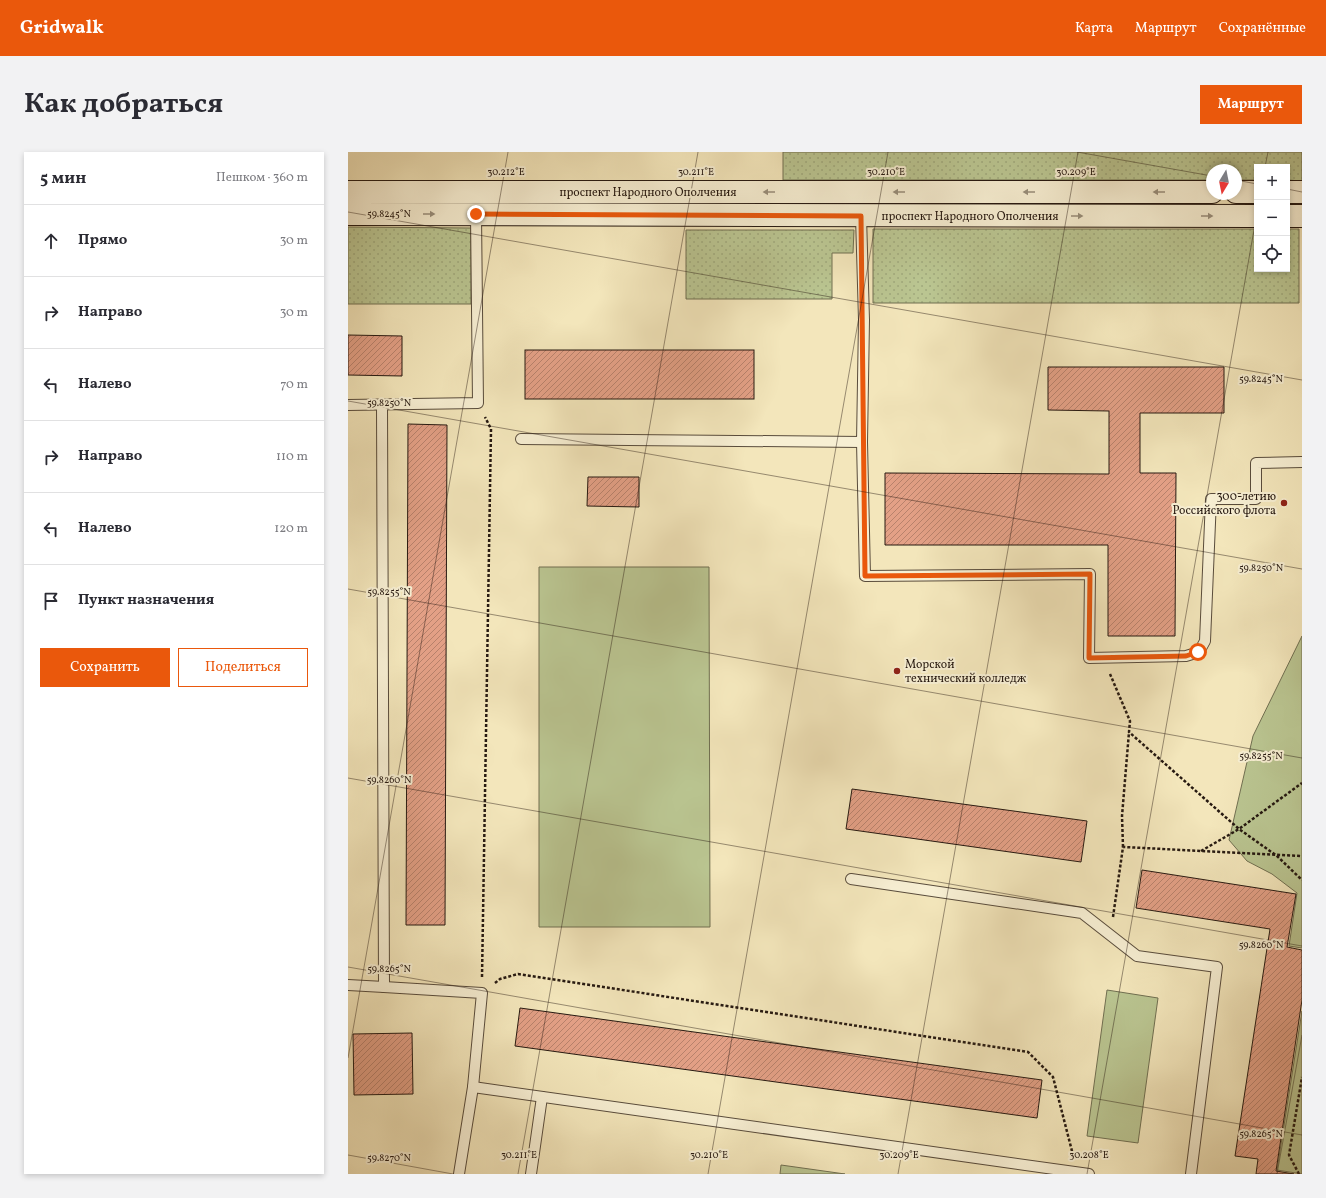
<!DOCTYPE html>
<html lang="ru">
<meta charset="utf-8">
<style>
:root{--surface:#fff;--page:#f2f2f3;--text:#2b2b33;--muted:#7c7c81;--line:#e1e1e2;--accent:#ea580c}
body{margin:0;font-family:Vollkorn,serif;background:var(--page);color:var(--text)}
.controls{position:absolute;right:12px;top:12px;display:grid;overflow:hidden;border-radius:0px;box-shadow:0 2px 6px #0003}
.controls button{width:36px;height:36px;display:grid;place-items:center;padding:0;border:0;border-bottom:1px solid var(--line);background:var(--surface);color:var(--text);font:20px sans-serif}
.compass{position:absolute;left:858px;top:12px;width:36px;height:36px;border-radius:50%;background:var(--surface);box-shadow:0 2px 6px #0003;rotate:190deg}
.stop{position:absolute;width:12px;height:12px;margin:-9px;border:3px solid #ea580c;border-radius:50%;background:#fff}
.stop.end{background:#ea580c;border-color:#fff;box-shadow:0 1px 4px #0008}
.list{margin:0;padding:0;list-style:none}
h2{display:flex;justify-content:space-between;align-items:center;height:52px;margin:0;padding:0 16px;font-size:17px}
h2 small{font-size:13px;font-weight:400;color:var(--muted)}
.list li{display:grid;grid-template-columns:26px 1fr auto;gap:12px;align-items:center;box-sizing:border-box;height:72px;padding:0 16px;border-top:1px solid var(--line)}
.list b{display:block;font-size:15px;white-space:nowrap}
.list em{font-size:13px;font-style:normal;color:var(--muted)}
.actions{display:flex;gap:8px;padding:12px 16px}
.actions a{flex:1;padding:9px 0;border:1px solid var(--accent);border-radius:0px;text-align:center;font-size:14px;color:var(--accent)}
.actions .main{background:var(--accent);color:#fff}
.icon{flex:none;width:22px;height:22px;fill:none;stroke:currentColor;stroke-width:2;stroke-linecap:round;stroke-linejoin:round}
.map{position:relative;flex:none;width:954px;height:1022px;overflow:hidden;border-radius:0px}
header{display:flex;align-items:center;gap:24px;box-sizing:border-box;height:56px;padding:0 20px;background:var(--accent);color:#fff}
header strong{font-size:19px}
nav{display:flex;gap:22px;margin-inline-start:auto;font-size:14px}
.intro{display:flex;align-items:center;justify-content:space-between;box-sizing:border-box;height:96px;padding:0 24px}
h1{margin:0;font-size:28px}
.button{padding:10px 18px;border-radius:0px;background:var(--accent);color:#fff;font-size:14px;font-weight:700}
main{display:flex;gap:24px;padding:0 24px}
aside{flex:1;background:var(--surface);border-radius:0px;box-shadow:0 2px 6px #0003}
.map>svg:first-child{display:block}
.grass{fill:url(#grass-dots);stroke:#706f51}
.green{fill:#bac591;stroke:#706f51}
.building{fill:url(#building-hatch);stroke:#261911}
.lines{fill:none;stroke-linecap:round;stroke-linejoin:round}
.lane-casing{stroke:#594c3c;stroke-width:12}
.secondary-casing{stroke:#261911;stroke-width:24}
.path{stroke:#261911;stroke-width:2.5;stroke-dasharray:3 2;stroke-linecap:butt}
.lane{stroke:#f7efd3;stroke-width:10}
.secondary{stroke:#f7efd3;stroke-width:22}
.oneway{fill:#998f7c}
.route{stroke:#ea580c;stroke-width:5}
.ticks{fill:none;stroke:#261911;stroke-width:1;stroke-opacity:0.45}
.poi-dot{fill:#8f2418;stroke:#f7efd3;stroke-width:1.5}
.labels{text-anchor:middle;stroke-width:4;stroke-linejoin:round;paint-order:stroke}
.street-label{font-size:12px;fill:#261911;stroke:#f7efd3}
.poi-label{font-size:12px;fill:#261911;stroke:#f7efd3;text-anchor:end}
.ticks-label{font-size:10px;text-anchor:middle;fill:#261911;stroke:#f7efd3;stroke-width:4;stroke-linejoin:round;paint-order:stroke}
</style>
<header>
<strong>Gridwalk</strong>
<nav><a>Карта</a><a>Маршрут</a><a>Сохранённые</a></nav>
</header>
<div class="intro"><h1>Как добраться</h1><a class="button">Маршрут</a></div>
<main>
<aside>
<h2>5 мин<small>Пешком · 360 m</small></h2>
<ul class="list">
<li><svg class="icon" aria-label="ahead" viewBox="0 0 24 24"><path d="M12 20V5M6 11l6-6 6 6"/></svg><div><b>Прямо</b></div><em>30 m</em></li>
<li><svg class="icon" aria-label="right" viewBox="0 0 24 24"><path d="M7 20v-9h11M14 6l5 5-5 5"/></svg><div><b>Направо</b></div><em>30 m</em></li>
<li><svg class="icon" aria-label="left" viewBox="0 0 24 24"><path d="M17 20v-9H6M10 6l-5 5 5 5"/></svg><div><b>Налево</b></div><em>70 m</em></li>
<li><svg class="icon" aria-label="right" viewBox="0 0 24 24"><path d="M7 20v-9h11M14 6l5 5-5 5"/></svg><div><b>Направо</b></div><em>110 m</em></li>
<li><svg class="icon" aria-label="left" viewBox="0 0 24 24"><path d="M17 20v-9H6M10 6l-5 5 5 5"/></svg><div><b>Налево</b></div><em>120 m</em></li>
<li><svg class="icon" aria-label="arrive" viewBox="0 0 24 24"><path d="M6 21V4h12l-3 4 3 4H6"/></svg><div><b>Пункт назначения</b></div></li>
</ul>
<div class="actions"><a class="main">Сохранить</a><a>Поделиться</a></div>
</aside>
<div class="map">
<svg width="954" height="1022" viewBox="0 0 954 1022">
<defs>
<pattern id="grass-dots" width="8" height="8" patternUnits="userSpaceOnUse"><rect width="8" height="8" fill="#bac591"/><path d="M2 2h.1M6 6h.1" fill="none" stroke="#a0a97c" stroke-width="1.8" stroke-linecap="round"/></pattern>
<pattern id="building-hatch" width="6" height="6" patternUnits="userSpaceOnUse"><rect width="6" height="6" fill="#e3a086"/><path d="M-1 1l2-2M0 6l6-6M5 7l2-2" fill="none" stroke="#b8826c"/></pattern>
</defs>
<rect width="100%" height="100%" fill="#f3e6bb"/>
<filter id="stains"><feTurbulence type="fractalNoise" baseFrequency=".005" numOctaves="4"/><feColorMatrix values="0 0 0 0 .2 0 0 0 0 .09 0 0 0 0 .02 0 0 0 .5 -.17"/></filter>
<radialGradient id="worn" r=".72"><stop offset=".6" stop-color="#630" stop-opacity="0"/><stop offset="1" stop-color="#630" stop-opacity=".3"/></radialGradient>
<g class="grass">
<path d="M435,0H954V29L939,28V15H909V28H888V18H864V28H435Z"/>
<path d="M0,75L123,76V152H0Z"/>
<path d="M525,77H909V117H939V77H951V151H525Z"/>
<path d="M338,78H506L505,101H484V147H338Z"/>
</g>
<g class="green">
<path d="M191,415H361L362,775H191Z"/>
<path d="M954,484V796L941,794L949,741L924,722L899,709L881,688L905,584Z"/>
<path d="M759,838L810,846L790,991L739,984Z"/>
<path d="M954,859V1022L929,1018Z"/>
<path d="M433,1013L497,1022H432Z"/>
</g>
<g class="building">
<path d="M0,183L54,184V224L0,223Z"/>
<rect x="177" y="198" width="229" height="49"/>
<path d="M700,215H876V261H792V321H828L827,484H760V393H537V321L761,322V259L700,258Z"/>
<path d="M60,272L99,273L97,773H58Z"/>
<path d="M240,325H291V355L239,354Z"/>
<path d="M504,637L739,669L733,710L498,677Z"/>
<path d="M794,718L948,742L939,795L954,798V848L928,1019L946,1022H908L910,1007L887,1004L922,777L788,756Z"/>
<path d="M172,856L694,928L689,966L167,894Z"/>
<path d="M64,881L65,942L6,943L5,882Z"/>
</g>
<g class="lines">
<g class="lane-casing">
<g id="lane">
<path d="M0,253L130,251L128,62"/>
<path d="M173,287L514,290L516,168L513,64"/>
<path d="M514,290L517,424L742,422L741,506L838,504L851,500L857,489L863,347H908V311L954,310"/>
<path d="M503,727L734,761L789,804L869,815L843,1022"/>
<path d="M0,833L36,835L34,253"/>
<path d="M36,835L134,841L125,935L111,1022"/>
<path d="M125,935L741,1022"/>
<path d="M183,1022L194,945"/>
</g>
</g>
<g class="secondary-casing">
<g id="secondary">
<path d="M0,40H864"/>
<path d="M888,40H909"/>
<path d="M939,40H954"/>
<path d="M0,62L909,64"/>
<path d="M939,64H954"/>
</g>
</g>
<g class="path">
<path d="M762,522L782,569L781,580L891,677L929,704L954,728"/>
<path d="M775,695L774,664L781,580"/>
<path d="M853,699L891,677L954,631"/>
<path d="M765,765L775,695L954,704"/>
<path d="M134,825L143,277L137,265"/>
<path d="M147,831L152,827L170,822L680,900L705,925L725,1003"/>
<path d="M951,1022L941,1003L954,925"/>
</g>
<use href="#lane" class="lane"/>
<use href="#secondary" class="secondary"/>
</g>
<defs><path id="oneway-solid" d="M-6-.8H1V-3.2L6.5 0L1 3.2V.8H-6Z"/></defs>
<g class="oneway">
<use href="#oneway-solid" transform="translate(421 40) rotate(-180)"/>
<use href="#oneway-solid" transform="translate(551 40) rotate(180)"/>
<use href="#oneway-solid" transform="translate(681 40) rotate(180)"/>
<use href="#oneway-solid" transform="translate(811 40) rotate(180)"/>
<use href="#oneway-solid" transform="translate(81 62)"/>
<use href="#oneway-solid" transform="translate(729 64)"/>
<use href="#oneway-solid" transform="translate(859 64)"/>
</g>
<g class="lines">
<path class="route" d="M128,62L513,64L517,424L742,422L741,506L838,504L850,500"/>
</g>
<path class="ticks" d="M729,0L864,24M917,15L920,0M888,28L909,32M939,37L954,40M0,60L954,228M0,249L954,417M0,437L954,606M0,626L954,794M0,815L954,983M0,906L160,0M0,1003L105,1022M170,1022L350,0M360,1022L540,0M550,1022L730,0M739,1022L909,61M929,1022L954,883"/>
<g class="poi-dot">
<circle cx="936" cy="351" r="4"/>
<circle cx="549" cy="519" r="4"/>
</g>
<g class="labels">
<g class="street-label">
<text x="300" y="44">проспект Народного Ополчения</text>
<text x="622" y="68">проспект Народного Ополчения</text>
</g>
<g class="poi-label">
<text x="928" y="348">300-летию<tspan x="928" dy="14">Российского флота</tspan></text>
<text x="557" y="516" text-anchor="start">Морской<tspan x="557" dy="14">технический колледж</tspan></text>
</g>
</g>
<g class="ticks-label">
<text x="158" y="23">30.212°E</text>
<text x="348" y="23">30.211°E</text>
<text x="538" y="23">30.210°E</text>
<text x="728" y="23">30.209°E</text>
<text x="41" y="65">59.8245°N</text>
<text x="913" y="230">59.8245°N</text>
<text x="41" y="254">59.8250°N</text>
<text x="913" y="419">59.8250°N</text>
<text x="41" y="443">59.8255°N</text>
<text x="913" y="607">59.8255°N</text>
<text x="41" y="631">59.8260°N</text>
<text x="913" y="796">59.8260°N</text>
<text x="41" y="820">59.8265°N</text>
<text x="913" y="985">59.8265°N</text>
<text x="171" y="1006">30.211°E</text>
<text x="361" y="1006">30.210°E</text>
<text x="551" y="1006">30.209°E</text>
<text x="741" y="1006">30.208°E</text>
<text x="41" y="1009">59.8270°N</text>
</g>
<rect width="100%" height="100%" filter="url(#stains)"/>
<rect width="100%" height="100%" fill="url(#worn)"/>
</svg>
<div class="controls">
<button>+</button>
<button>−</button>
<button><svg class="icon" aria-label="locate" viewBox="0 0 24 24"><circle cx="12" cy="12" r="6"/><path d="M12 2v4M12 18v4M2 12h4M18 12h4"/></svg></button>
</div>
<svg class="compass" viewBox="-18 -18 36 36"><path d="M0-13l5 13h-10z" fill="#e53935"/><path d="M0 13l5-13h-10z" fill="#7c7c81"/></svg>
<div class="stop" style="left:850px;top:500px"></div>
<div class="stop end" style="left:128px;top:62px"></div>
</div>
</main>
